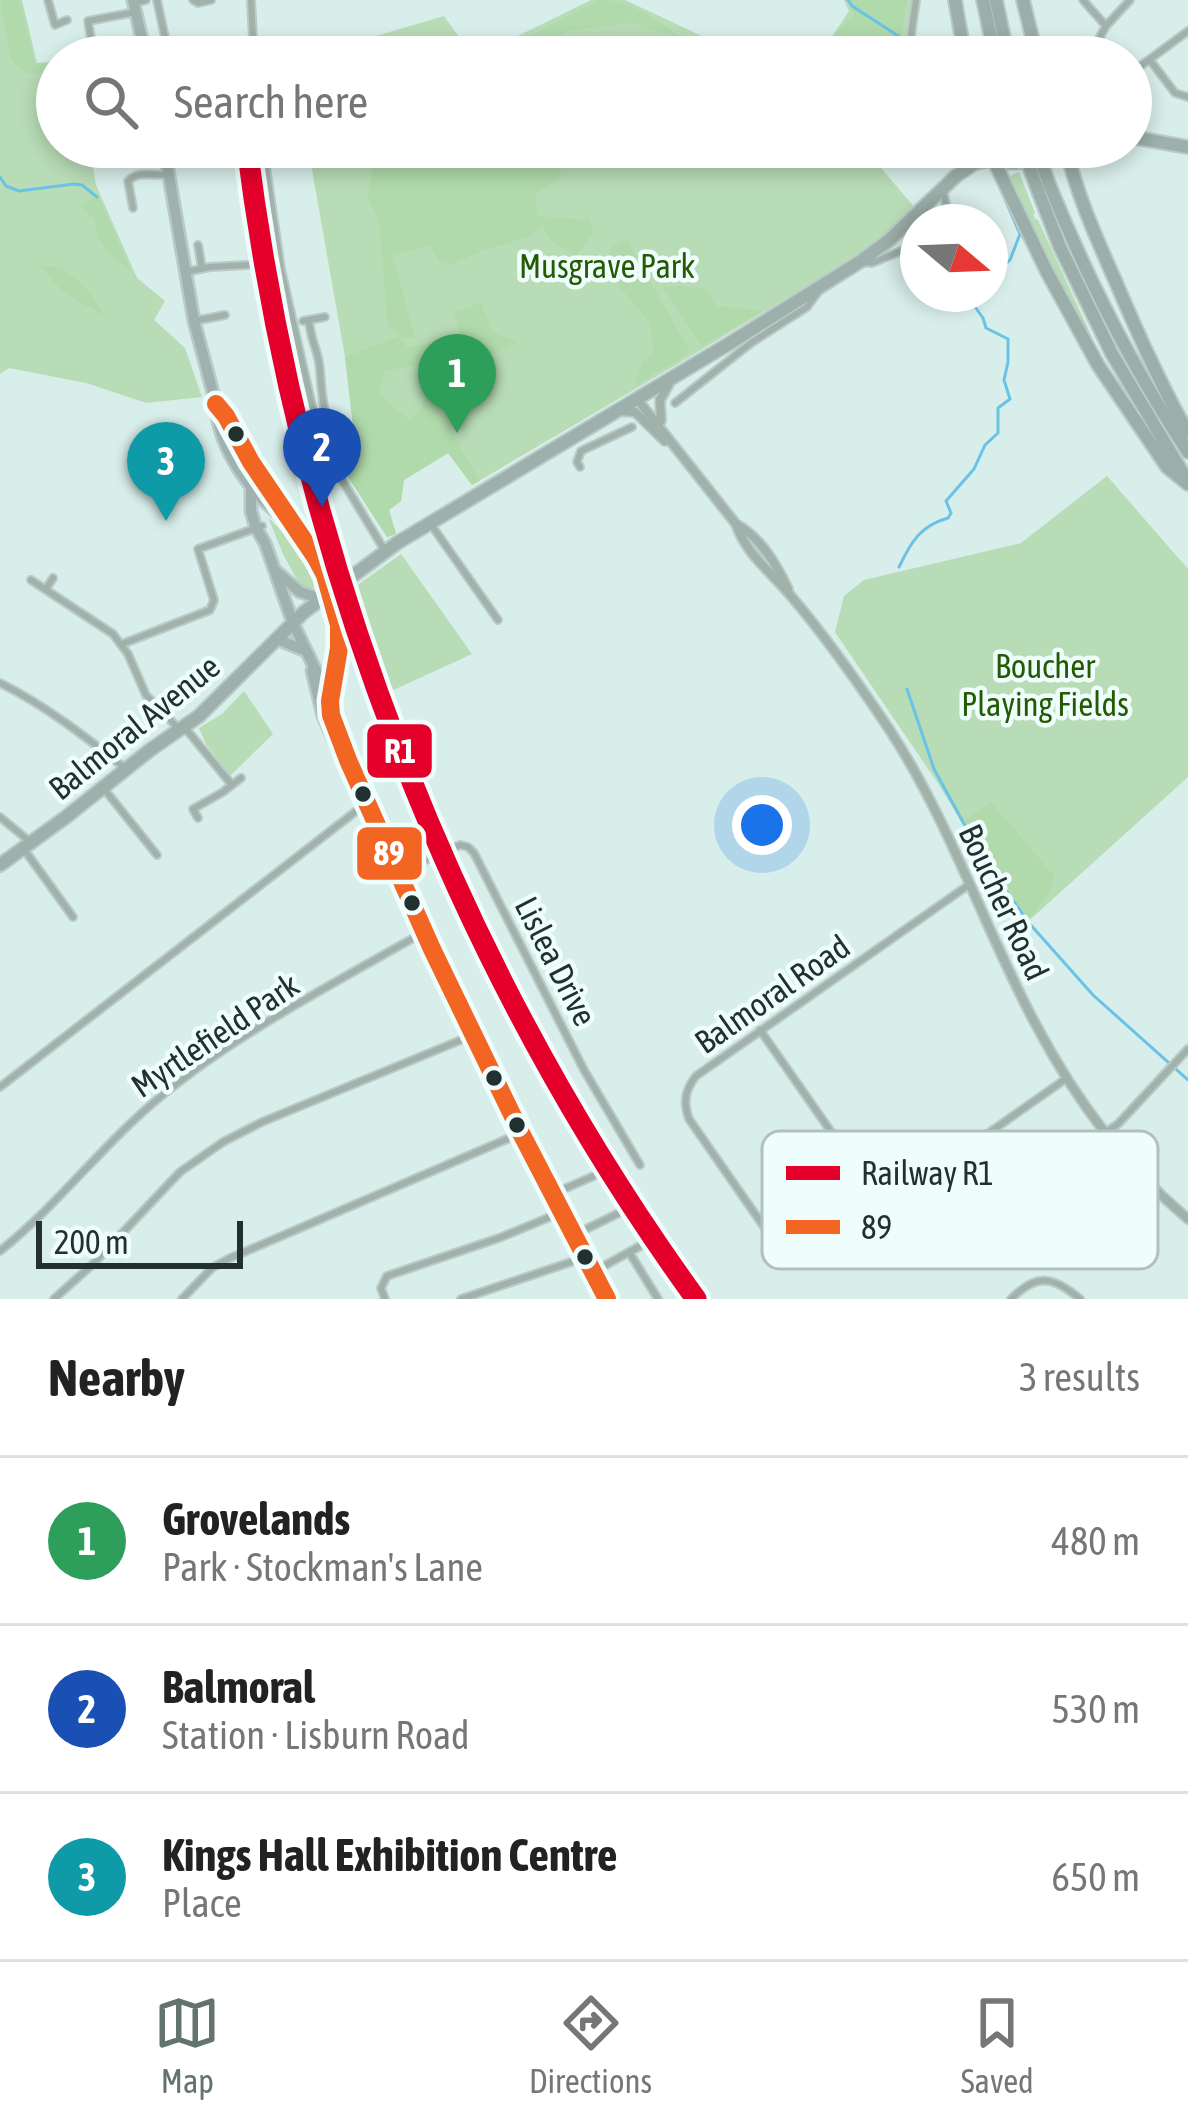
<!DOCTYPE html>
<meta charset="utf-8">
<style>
:root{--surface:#fff;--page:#f2f2f2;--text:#222;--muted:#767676;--line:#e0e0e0;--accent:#627370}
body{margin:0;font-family:"Asap Condensed",sans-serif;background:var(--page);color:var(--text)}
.compass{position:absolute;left:900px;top:204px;width:108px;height:108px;border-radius:50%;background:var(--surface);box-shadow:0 6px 18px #0003;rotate:109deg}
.scale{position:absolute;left:36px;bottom:30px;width:207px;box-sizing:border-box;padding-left:12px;border:6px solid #22312f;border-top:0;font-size:33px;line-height:42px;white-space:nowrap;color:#22312f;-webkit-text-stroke:9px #effefc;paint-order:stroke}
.you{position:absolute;left:762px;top:825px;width:42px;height:42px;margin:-30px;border:9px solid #fff;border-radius:50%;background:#1a73e8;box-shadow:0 0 0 18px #1a73e833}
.badge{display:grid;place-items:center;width:78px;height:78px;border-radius:50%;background:var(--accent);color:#fff;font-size:39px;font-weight:700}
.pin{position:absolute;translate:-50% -99px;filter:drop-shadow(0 3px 6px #0008)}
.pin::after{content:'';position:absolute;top:63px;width:42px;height:36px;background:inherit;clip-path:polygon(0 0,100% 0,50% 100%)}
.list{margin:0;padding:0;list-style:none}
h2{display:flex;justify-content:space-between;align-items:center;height:156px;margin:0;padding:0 48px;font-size:51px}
h2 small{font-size:39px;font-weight:400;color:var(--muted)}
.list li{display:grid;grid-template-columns:78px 1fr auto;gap:36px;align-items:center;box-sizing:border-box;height:168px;padding:0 48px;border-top:3px solid var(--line)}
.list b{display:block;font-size:45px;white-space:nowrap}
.list p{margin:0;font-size:39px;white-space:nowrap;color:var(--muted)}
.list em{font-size:39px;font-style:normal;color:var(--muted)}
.icon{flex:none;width:66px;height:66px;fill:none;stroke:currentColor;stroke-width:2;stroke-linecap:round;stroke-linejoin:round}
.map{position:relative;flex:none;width:1188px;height:1299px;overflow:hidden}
.search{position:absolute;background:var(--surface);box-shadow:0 6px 18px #0003;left:36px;right:36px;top:36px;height:132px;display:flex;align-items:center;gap:30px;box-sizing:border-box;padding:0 42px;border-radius:66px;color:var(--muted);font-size:45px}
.sheet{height:660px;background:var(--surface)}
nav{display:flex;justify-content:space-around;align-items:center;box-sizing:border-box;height:168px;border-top:3px solid var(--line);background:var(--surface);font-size:33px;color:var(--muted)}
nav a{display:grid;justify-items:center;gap:6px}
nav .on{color:var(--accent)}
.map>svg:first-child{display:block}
.green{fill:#b8dcb6}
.forest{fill:#b0daab}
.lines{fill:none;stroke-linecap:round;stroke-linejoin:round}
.stream{stroke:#69c3e6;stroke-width:3}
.minor-casing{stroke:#b9cac8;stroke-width:10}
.tertiary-casing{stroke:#b9cac8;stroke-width:12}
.primary-casing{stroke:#b9cac8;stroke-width:15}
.trunk-casing{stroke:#b9cac8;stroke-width:16}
.motorway-casing{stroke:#b9cac8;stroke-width:16}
.minor{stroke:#a1b2aa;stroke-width:6}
.tertiary{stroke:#a1b2aa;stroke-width:8}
.primary{stroke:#9fb2ad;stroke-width:10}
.trunk{stroke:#9eb0ab;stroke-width:12}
.motorway{stroke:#9caea9;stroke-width:12}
.primary-bridge-casing{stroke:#b9cac8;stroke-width:15;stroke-linecap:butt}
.motorway-bridge-casing{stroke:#b9cac8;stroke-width:16;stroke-linecap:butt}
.primary-bridge{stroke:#9fb2ad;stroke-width:10}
.motorway-bridge{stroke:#9caea9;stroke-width:12}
.bus-1-casing{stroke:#effefc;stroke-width:27}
.bus-1{stroke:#f26522;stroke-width:18}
.rail-1-casing{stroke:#effefc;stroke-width:30}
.rail-1{stroke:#e4002b;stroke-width:21}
.bus-dot{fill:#22312f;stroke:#effefc;stroke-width:4.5}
.labels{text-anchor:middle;stroke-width:9;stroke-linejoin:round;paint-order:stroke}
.park-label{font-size:33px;fill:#245a02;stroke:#effefc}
.street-label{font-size:33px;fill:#22312f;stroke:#effefc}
.key{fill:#effefc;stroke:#b2c0be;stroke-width:3}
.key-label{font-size:33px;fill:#22312f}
.line-badge{stroke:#effefc;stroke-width:4.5}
.badge-label{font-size:33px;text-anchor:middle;font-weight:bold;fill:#fff}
</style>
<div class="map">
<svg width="1188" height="1299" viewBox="0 0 1188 1299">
<rect width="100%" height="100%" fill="#d8eeea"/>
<g class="green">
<path d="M0,0H22L37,63L57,61V147H90L96,185L137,278L165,301L154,320L185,348L202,397L146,403L86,383L9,368L0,374Z"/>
<path d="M591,0H625L738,53L818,37L831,38L849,11L844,0H912V8L904,57H304L444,16L467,48L478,44L485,52Z"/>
<path d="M308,147H889L875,161L916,209C876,246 826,273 780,302C678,365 574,425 472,485L448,453L404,480L401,501L389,510L396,534L387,537L343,469L357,459L345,357Z"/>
<path d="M1019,172L1035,213L1033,214L1035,219L1038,220L1092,337L1079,319L1011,182L1010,176Z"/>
<path d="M1107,476L1188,569V777L1024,925L939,785L835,632L844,596L864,580L1021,543Z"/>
<path d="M268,517L295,545L318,588H305L296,578L283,554Z"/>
<path d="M401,554L472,654L389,692L352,589Z"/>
<path d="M244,691L273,734L230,776L206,744L199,728L222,714Z"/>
</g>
<g class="forest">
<path d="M0,0H20L35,65L57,63V72L28,74L11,60Z"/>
<path d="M600,0C627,0 659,19 679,37L629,23L568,31L539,46L537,57H487Z"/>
<path d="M849,0H907L899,57H889L887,51L867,55L831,38L854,14Z"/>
<path d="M370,147H451L466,168L488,152L521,160L549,147H557L564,162L558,179L535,194L538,216L590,220L593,232L576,256L551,240L542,225L531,236L484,250L450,265L439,261L430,245L393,256L415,339L402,337L407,348L460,335L454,312L481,303L493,332L517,342L476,362L439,351L422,364L385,371L379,394L408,419L420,412L426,396L445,421L480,481L472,485L448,453L404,480L401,501L389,510L396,534L387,537L343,469L357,460L345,357L400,336L388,326L379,222L368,197L372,176Z"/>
<path d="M98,195L131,272C113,256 95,245 95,220L80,206Z"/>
<path d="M627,240L690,352L635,386L642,363L654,353L650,323L609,274L610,247Z"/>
<path d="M43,266C72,266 90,292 105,315C84,305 51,288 43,266Z"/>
<path d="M683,286L705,289L716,306L762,311L702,346L663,287Z"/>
<path d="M991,802L1054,876C1053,889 1040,907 1030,917H1027L965,821Z"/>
</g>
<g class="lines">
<g class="stream">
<path d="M848,0L852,6L900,37"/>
<path d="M0,177L6,186L19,191L74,184L82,185L97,197"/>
<path d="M990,278L1010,260L1020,234L998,183"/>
<path d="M899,567C911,542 920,526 948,518L951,513L946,501L974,469L985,445L998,433V408L1010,399L1004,380L1008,362V339L986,328L983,318L968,297L972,294"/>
<path d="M907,689L934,769L980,853L1029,923L1093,995L1188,1080"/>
</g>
<g class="minor-casing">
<g id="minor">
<path d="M48,0L55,25L67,20"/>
<path d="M193,0L198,3L211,0"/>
<path d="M251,0L254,57"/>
<path d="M1083,0L1106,26"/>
<path d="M134,3L146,0"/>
<path d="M91,38L88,21L136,12"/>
<path d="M196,42L200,57"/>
<path d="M144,48L166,42L157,0"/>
<path d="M908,57L916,0"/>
<path d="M1089,57L1106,26L1130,0"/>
<path d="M1150,60L1175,93L1188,97"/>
<path d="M1131,73L1188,31"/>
<path d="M263,147L281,269L318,432L336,470L385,551"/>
<path d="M133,208L128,181C140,169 153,177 169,174"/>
<path d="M940,222L946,205L943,190"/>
<path d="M198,245L202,268"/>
<path d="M865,262L872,263L918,244"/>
<path d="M185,272L210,267L248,265"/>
<path d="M309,320C310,340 319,352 320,370C322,396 323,417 336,441L345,437"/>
<path d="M194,321L225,315"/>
<path d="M303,321L325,317"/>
<path d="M675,403L751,343L807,307L821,288"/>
<path d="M580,467L577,462L581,451L632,427"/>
<path d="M432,526L498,620"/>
<path d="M31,580L113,634L128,654L146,695L179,729"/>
<path d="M46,589L53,578"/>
<path d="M122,644L210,610L214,600L198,549L262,526"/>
<path d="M0,683C46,706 86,737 126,769"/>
<path d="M186,729L232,785"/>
<path d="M105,790L157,855"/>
<path d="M0,817L28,840"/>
<path d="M198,818L193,809L223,792L241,778"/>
<path d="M23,848L73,917"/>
<path d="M396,873L460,845L468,847L474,853L584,1070L640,1165"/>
<path d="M970,884L696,1076C685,1090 683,1102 689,1119L778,1247C793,1256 807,1258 823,1249L1067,1078"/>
<path d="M760,1030L883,1206"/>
<path d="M0,1087L355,812"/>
<path d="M1106,1132L1118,1124L1188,1049"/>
<path d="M555,1193L596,1175"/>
<path d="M574,1235L619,1213"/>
<path d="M0,1251C58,1205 102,1145 159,1098C236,1034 336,982 424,932"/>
<path d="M629,1252L658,1299"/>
<path d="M593,1272L642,1245"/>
<path d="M54,1299L93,1264L180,1172L223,1142L262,1122L473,1035"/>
<path d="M182,1299L212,1268L228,1259L521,1133"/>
<path d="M385,1299L381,1288L387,1276L499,1238L562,1212"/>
<path d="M461,1299L583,1258"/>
<path d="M1011,1299C1037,1273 1053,1276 1080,1299"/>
</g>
</g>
<g class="tertiary-casing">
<g id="tertiary">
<path d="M637,399L736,524C761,538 776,564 788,589"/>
<path d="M620,411L635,412L665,441"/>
<path d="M661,421L660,400L669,384"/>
<path d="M736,524C746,554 771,572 791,596C826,637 859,684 889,729C950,822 984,928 1036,1025C1074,1097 1125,1166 1188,1219"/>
</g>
</g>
<g class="primary-casing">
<g id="primary">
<path d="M133,0L146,57"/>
<path d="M164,147L194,321L216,404C218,449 252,497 289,521"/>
<path d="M219,407L251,462L316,558L328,582"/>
<path d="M251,487V511L256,528L265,543L293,623L329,698"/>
<path d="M277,572L300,592L321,599"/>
<path d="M335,604L339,648L331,708L348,760L432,949L521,1133L607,1299"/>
<path d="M277,639L306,651"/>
<path d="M312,671L323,716L340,754"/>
</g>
</g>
<g class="trunk-casing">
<g id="trunk">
<path d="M1131,137L1188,147"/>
<path d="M978,147C1001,172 1031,163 1058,147"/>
<path d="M0,865L66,817L150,750L199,716L304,612L397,543L730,343L861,261L889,240L956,176L975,163L991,160"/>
</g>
</g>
<g class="motorway-casing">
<g id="motorway">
<path d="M955,0L965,57"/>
<path d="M983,0L995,57"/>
<path d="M996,0L1008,57"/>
<path d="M1023,0L1037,57"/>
<path d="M1066,147C1076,193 1096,237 1115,280C1137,332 1160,384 1188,433"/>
<path d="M994,161L1047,272L1098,365L1167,467L1188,484"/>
<path d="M1049,184C1087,278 1132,367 1188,452"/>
<path d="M1037,188L1060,247L1112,354L1187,480"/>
</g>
</g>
<use href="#minor" class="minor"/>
<use href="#tertiary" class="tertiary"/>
<use href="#primary" class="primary"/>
<use href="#trunk" class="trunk"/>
<use href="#motorway" class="motorway"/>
<g class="primary-bridge-casing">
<path id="primary-bridge" d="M328,582L335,604"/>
</g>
<g class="motorway-bridge-casing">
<g id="motorway-bridge">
<path d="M1022,147L1037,188"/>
<path d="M1036,147L1049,184"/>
</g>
</g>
<use href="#primary-bridge" class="primary-bridge"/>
<use href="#motorway-bridge" class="motorway-bridge"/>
<g class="bus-1-casing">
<path id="bus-1" d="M216,404L226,416L251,462L316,558L325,575L339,625V648L330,701L331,715L348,760L432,949L521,1133L607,1299"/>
</g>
<use href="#bus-1" class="bus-1"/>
<g class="rail-1-casing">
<path id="rail-1" d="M247,147C299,558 453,963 696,1299"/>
</g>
<use href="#rail-1" class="rail-1"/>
</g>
<g class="bus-dot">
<circle cx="236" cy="434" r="10"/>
<circle cx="363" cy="794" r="10"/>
<circle cx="412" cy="903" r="10"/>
<circle cx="494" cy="1078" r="10"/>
<circle cx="517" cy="1125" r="10"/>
<circle cx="585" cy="1257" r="10"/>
</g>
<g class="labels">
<g class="park-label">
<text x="607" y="278">Musgrave Park</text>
<text x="1045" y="678">Boucher<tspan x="1045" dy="38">Playing Fields</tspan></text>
</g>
<g class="street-label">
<text transform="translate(134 727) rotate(-39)" y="12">Balmoral Avenue</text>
<text transform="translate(1004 902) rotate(65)" y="12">Boucher Road</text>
<text transform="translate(556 961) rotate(63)" y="12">Lislea Drive</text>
<text transform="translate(772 994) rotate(-35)" y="12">Balmoral Road</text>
<text transform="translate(215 1035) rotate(-34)" y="12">Myrtlefield Park</text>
</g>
</g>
<rect x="762" y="1131" width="396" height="138" rx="18" class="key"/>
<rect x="786" y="1166" width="54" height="14" fill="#e4002b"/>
<rect x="786" y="1220" width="54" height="14" fill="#f26522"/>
<g class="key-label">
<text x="861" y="1185">Railway R1</text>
<text x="861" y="1239">89</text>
</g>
<g class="line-badge">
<rect x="365" y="722" width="69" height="58" rx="12" fill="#e4002b"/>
<rect x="355" y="825" width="69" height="57" rx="12" fill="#f26522"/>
</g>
<g class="badge-label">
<text x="400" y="763">R1</text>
<text x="389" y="865">89</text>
</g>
</svg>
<svg class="compass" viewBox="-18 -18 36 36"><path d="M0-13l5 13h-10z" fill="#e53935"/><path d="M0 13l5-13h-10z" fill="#767676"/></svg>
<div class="scale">200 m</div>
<div class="you"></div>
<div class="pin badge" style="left:457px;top:433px;background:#2e9e5b">1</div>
<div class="pin badge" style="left:322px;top:507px;background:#1a4fb4">2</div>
<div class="pin badge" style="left:166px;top:521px;background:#0f9aa8">3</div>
<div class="search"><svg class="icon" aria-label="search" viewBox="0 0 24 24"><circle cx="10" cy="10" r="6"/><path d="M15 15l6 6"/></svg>Search here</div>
</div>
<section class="sheet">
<h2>Nearby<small>3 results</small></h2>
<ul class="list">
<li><span class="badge" style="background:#2e9e5b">1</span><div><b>Grovelands</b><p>Park · Stockman's Lane</p></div><em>480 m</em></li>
<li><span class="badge" style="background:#1a4fb4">2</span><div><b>Balmoral</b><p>Station · Lisburn Road</p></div><em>530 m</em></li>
<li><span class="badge" style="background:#0f9aa8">3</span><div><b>Kings Hall Exhibition Centre</b><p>Place</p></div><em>650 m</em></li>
</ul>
</section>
<nav>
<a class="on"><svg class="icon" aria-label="map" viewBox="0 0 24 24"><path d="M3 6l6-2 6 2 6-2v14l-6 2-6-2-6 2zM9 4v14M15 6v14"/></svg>Map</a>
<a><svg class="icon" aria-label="directions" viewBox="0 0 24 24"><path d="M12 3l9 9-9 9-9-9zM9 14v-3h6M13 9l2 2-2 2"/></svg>Directions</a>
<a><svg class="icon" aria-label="saved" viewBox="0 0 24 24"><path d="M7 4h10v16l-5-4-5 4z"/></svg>Saved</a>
</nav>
